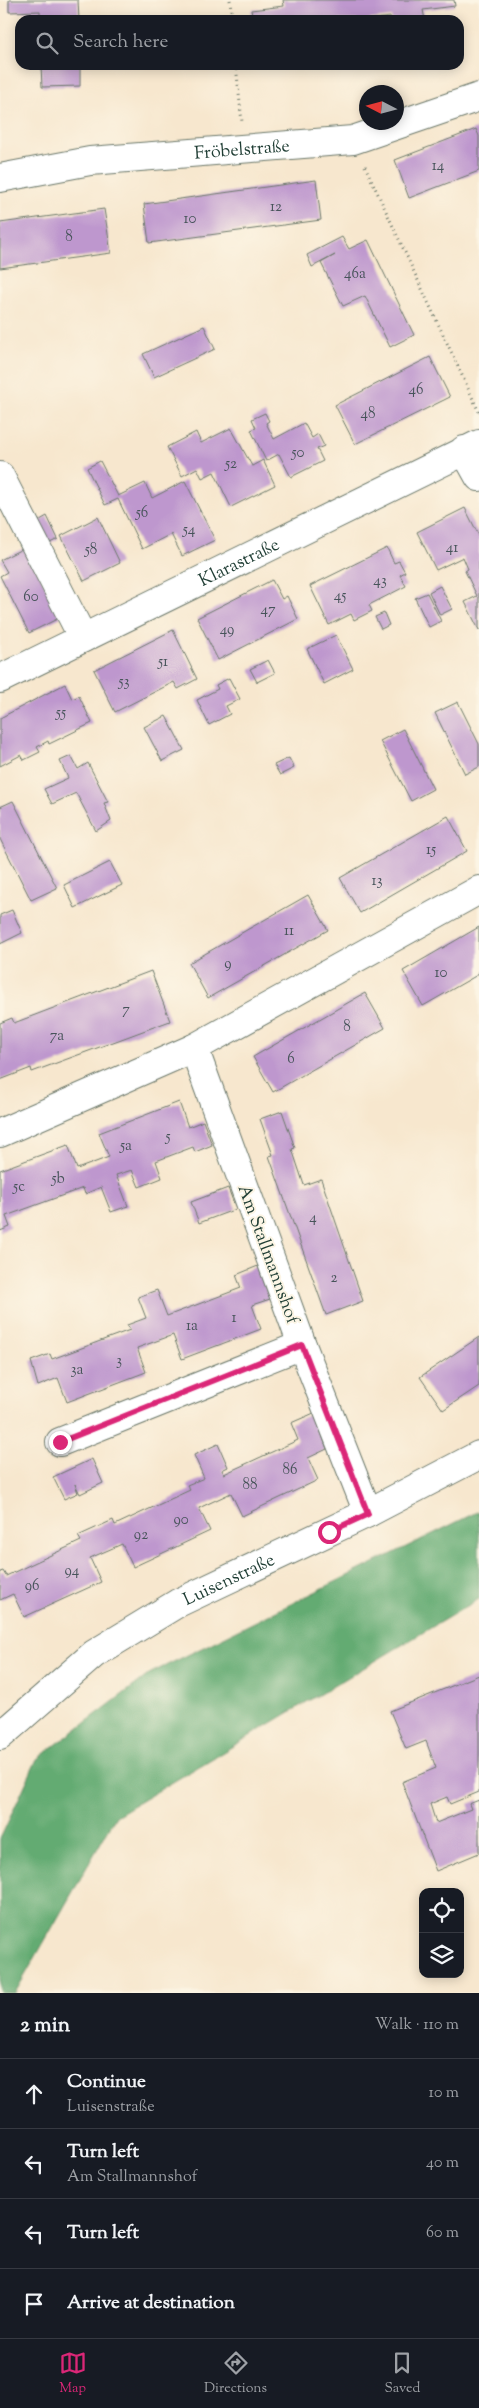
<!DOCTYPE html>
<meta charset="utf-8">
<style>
:root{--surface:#171b24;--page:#242831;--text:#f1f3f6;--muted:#9ea1a6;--line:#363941;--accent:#db2777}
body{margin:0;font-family:"Sorts Mill Goudy",serif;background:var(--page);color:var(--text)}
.controls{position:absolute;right:15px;bottom:15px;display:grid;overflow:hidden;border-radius:10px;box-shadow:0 2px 12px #0003}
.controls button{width:45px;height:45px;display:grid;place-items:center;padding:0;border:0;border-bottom:1px solid var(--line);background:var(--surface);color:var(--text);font:25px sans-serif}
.compass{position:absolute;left:359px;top:85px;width:45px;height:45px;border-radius:50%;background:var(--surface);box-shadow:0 2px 12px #0003;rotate:276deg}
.stop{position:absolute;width:15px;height:15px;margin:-11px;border:4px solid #db2777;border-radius:50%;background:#fff}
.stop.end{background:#db2777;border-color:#fff;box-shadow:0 1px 5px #0008}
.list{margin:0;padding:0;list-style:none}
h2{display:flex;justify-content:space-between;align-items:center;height:65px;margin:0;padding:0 20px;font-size:21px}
h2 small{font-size:16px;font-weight:400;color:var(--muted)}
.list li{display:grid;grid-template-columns:32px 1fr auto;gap:15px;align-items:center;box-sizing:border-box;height:70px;padding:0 20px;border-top:1px solid var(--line)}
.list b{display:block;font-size:19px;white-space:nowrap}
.list p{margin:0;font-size:16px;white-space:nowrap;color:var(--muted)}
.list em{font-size:16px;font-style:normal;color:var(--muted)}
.icon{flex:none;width:28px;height:28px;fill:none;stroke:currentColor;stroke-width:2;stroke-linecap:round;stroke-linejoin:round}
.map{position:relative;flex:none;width:479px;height:1993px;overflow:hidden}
.search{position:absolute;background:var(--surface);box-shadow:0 2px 12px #0003;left:15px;right:15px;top:15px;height:55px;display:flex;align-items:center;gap:12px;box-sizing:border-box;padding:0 18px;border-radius:15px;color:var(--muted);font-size:19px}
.sheet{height:345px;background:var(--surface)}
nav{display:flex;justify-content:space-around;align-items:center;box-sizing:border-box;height:70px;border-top:1px solid var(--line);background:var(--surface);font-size:14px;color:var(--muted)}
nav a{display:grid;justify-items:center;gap:2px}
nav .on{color:var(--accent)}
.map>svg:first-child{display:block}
.forest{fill:#63ab72;stroke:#417453}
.building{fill:#be97ce}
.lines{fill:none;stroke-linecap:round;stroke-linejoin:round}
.minor-casing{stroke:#6b786a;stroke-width:30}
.path{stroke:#6b786a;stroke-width:3;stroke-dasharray:1 4;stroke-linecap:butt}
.minor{stroke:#fff;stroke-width:28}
.route{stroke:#db2777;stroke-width:6}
.labels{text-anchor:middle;stroke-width:4;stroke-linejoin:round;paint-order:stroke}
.number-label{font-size:15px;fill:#47545a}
.street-label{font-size:18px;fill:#1f3d34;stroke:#fcf5e5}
</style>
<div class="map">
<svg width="479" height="1993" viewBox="0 0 479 1993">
<rect width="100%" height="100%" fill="#fcf5e5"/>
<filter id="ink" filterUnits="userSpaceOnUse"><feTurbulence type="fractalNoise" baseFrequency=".02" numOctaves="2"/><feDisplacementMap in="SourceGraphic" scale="10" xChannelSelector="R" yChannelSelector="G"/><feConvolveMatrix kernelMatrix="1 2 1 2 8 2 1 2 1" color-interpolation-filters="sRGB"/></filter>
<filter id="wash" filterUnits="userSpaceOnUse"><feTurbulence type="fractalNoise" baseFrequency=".0096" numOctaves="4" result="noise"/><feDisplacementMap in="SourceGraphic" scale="20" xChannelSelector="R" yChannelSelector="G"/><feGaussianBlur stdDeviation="1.12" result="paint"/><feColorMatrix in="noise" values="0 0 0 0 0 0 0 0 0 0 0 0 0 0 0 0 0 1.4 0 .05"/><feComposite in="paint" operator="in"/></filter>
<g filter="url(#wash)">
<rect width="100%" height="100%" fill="#f7e7ce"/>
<path class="forest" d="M479,1511V1599L116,1816L15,1993H0V1839L37,1759L151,1673Z"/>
<g id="blocks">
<g class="building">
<path d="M9,0H78L79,20H40V11L9,12Z"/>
<path d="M283,0H454L455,6L423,10L425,20H392L391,17L365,20H253L251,10L284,6Z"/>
<path d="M41,65H80V86L42,87Z"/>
<path d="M476,129L479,136V171L409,198L395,160Z"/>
<path d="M316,180L321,220L149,243L144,204Z"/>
<path d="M104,209L111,253L0,268V223Z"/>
<path d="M342,237L349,249L368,240L414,335L390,347L365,296L343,306L321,263L335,255L312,267L307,255Z"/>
<path d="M204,326L215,349L154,377L143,354Z"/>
<path d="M430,357L450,397L355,444L335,405Z"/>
<path d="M265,413L269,421L266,423L274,439L304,423L312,438L318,434L324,446L317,449L323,461L291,477L279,454L266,461L251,430L256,428L252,419Z"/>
<path d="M231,428L252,466L263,460L275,485L231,507L214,472L202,478L197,468L182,476L167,447L196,432L201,443Z"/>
<path d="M100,461L118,496L145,483L152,498L185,481L215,540L182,556L171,534L142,549L118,499L105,505L87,468Z"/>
<path d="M465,508L479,536V630L465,602L477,596L465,571L468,569L463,557L436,570L417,532Z"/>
<path d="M47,516L58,539L46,545L35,523Z"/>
<path d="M98,517L120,563L84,581L61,536Z"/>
<path d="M26,547L61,617L29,633L0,576L7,572L0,560Z"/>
<path d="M387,548L394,563L399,561L405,572L400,575L406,586L369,605L372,611L354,620L351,614L329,625L310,586Z"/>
<path d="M272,580L282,599L287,596L298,619L218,660L197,618Z"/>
<path d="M440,586L452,609L440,615L429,592Z"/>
<path d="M427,593L441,621L429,627L415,598Z"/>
<path d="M384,613L389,625L381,629L375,617Z"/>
<path d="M173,630L197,679L178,689L174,682L115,712L94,670Z"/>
<path d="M336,635L353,669L324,684L307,649Z"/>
<path d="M268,660L275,673L257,682L250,669Z"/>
<path d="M229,678L240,699L226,706L230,714L209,725L197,700L218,689L216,685Z"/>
<path d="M65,684L72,699L79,696L92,723L49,744L48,741L37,747L40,752L24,760L21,755L0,766V718Z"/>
<path d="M458,702L479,744V767L465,774L435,713Z"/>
<path d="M166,716L184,750L162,761L144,727Z"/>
<path d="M403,729L433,789L411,801L380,741Z"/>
<path d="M71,756L78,769L88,763L108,802L104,803L111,821L96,831L76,793L52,804L44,789L68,778L60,761Z"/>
<path d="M289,758L294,768L280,775L274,765Z"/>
<path d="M13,801L57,888L31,900L0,839V807Z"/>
<path d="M448,816L467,851L360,913L340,878Z"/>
<path d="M110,862L122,885L75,908L64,885Z"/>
<path d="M308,895L328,930L208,998L189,963Z"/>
<path d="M12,910L22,933L0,944V915Z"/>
<path d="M479,927V974L423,1006L403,971Z"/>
<path d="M151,971L170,1021L32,1072L31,1068L0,1080V1023L12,1018L14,1023Z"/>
<path d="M365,993L385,1028L273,1092L253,1057Z"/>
<path d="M179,1102L188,1127L203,1121L212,1145L195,1152L193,1147L156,1161L162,1178L139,1187L132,1170L116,1175L128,1206L111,1212L101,1187L85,1194L83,1188L6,1216L10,1227L0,1231V1170L68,1145L77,1169L109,1157L99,1133Z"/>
<path d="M282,1111L295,1148L292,1149L304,1185L321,1179L363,1301L326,1315L269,1156L273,1155L260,1119Z"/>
<path d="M228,1188L236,1209L199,1223L191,1202Z"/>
<path d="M258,1266L270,1299L252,1305L261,1329L182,1359L173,1335L137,1348L146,1372L67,1402L58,1378L38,1386L31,1361L50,1354L52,1359L130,1330L127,1325L146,1318L138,1297L157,1290L167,1316L241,1288L236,1275Z"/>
<path d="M479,1337V1386L443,1410L420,1377Z"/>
<path d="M314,1413L327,1449L308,1458L318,1480L242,1516L231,1493L199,1508L210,1531L133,1567L122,1544L90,1558L101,1582L24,1617L13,1594L0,1600V1572L3,1571L6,1576L81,1541L78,1536L113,1520L115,1525L190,1490L187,1485L204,1478L194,1455L218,1444L228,1467L222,1470L224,1474L298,1440L291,1423Z"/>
<path d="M92,1459L103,1483L80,1494L75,1484L78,1493L64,1499L53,1477Z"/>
<path d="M479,1675V1792L450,1804L447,1797L430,1804L436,1823L471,1809L469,1804L479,1800V1853L436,1871L402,1782L436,1768L426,1741L406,1749L390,1711Z"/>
</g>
</g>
</g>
<g filter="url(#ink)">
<use href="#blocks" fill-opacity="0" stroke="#6b786a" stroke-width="1"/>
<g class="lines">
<g class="minor-casing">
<g id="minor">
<path id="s1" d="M0,178L90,161L353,140L479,97"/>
<path d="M464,450L479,477"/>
<path d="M0,476L83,638"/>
<path id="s2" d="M0,679L479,444"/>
<path d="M0,1133L194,1048"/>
<path d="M60,1442L302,1345"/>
<path d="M368,1513L302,1345L194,1048L479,890"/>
<path id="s3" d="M0,1736L94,1654L178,1603L368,1513L479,1455"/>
</g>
</g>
<g class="path">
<path d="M230,0L232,20"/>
<path d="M236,65L242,122"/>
<path d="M365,166L479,412"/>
</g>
<use href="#minor" class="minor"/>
</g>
</g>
<g class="lines" filter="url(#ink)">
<path class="route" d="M60,1442L302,1345L368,1514L329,1532"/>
</g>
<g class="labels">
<g class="number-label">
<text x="438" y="170">14</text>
<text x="276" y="211">12</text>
<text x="190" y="223">10</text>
<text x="69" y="241">8</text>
<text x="355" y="278">46a</text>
<text x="416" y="394">46</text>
<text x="368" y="418">48</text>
<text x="298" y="457">50</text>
<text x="231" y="468">52</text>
<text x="142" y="517">56</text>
<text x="189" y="534">54</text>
<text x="452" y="552">41</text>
<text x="91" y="554">58</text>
<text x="380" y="585">43</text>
<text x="340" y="600">45</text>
<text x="31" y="601">60</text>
<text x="268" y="614">47</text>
<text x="227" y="634">49</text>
<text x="163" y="666">51</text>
<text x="124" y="686">53</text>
<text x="61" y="717">55</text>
<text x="431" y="854">15</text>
<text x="377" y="885">13</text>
<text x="289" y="935">11</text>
<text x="228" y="968">9</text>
<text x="441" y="977">10</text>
<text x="126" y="1014">7</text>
<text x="347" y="1031">8</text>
<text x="57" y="1040">7a</text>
<text x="291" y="1063">6</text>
<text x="168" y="1141">5</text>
<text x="126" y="1150">5a</text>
<text x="58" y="1183">5b</text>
<text x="19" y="1191">5c</text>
<text x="313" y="1222">4</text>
<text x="334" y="1282">2</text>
<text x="234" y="1322">1</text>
<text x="192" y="1330">1a</text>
<text x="119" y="1365">3</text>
<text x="77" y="1374">3a</text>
<text x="290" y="1474">86</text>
<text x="250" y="1489">88</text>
<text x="181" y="1524">90</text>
<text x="141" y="1539">92</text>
<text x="72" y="1575">94</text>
<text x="32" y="1590">96</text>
</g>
<g class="street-label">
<text dy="6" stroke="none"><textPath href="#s1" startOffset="244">Fröbelstraße</textPath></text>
<text dy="6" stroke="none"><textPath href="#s2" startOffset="266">Klarastraße</textPath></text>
<text transform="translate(269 1254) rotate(70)" y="6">Am Stallmannshof</text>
<text dy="6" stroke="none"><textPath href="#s3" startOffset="279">Luisenstraße</textPath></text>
</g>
</g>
</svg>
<div class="controls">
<button><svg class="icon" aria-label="locate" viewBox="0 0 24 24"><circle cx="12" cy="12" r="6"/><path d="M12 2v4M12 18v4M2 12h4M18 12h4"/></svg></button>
<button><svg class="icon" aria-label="layers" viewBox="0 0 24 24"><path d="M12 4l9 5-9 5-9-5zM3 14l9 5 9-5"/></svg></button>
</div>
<svg class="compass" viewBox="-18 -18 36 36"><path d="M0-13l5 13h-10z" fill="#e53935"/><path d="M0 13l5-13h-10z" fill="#9ea1a6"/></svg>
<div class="stop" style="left:329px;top:1532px"></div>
<div class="stop end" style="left:60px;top:1442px"></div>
<div class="search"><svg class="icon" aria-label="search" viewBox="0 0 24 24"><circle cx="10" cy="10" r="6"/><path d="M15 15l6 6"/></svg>Search here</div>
</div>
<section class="sheet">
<h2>2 min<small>Walk · 110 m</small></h2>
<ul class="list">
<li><svg class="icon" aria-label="ahead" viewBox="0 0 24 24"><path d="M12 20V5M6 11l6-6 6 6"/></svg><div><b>Continue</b><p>Luisenstraße</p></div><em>10 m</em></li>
<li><svg class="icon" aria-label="left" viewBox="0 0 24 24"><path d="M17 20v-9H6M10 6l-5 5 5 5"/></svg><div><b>Turn left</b><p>Am Stallmannshof</p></div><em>40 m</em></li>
<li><svg class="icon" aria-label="left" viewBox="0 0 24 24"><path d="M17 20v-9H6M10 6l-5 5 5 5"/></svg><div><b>Turn left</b></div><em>60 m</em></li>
<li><svg class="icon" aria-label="arrive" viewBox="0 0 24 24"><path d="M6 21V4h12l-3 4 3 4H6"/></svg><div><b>Arrive at destination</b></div></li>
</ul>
</section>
<nav>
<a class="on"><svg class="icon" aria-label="map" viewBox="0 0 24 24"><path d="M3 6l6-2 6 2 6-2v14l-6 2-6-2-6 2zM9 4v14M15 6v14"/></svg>Map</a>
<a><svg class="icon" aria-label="directions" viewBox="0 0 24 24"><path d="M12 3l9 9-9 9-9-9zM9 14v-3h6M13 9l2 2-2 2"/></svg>Directions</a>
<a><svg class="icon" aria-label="saved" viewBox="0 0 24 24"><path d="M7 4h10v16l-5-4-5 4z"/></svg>Saved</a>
</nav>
